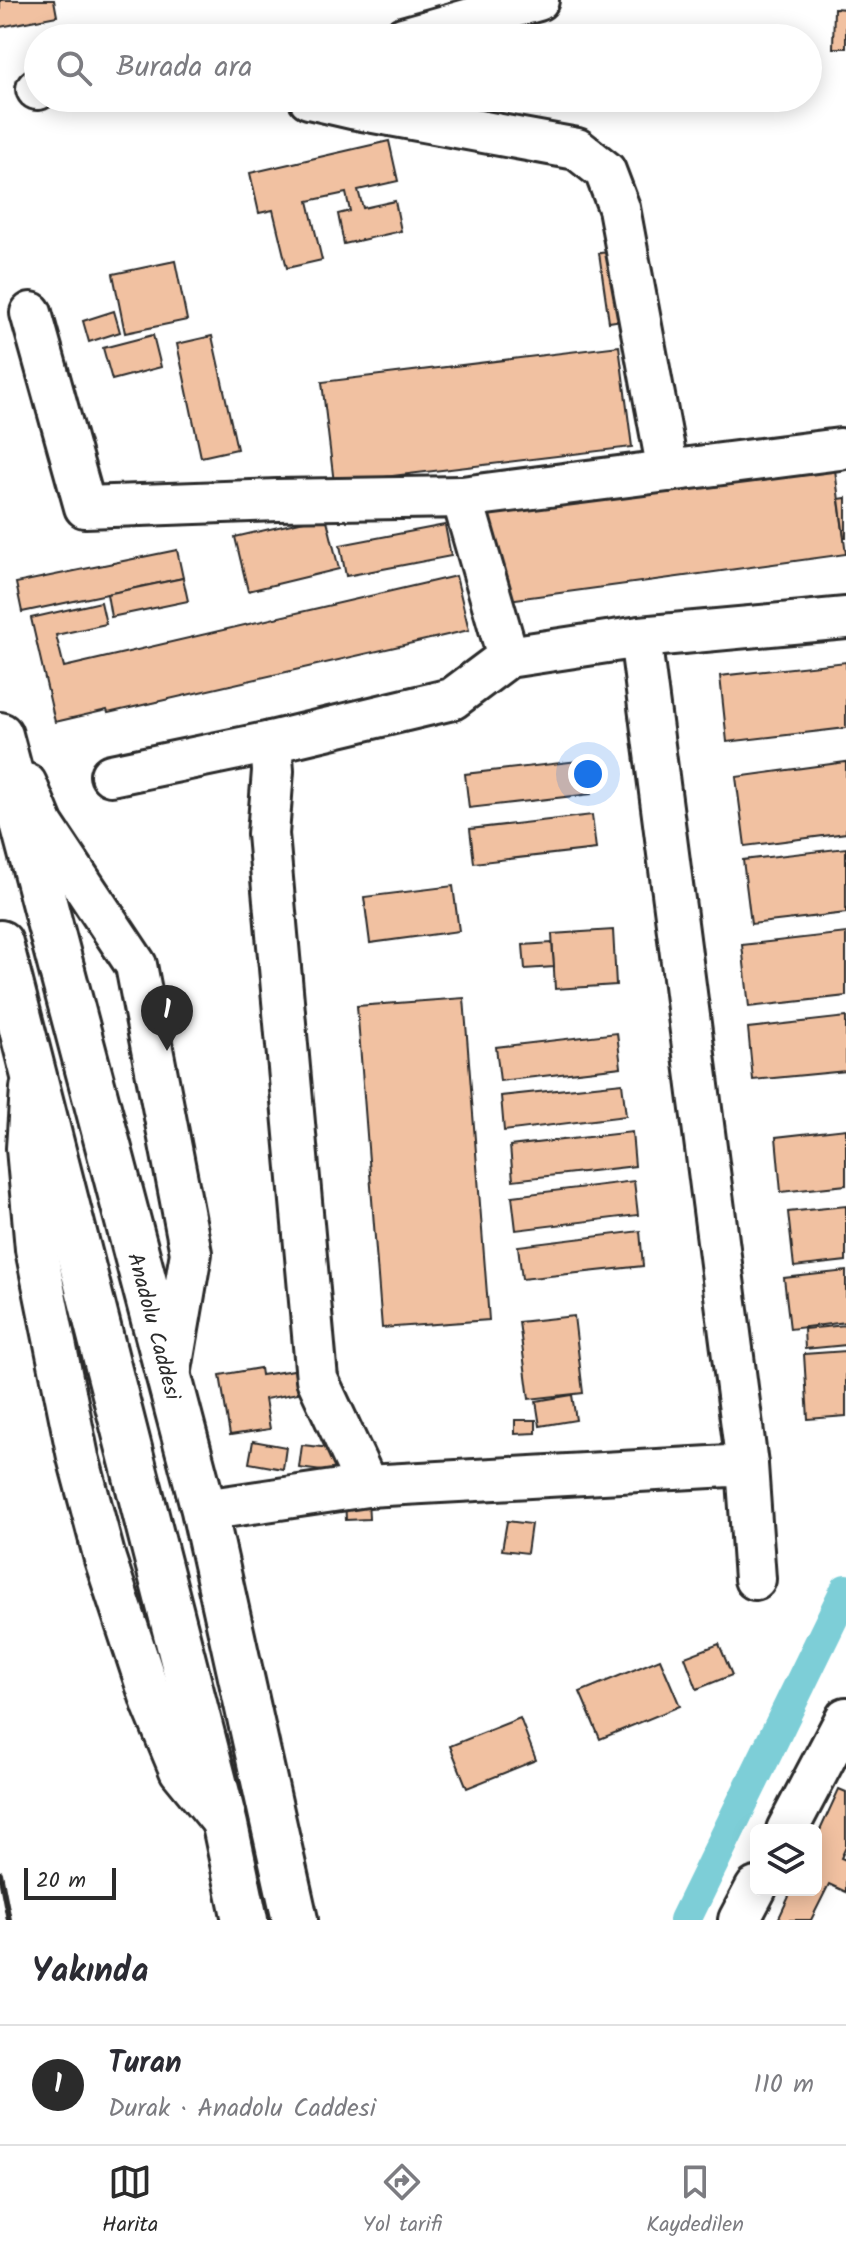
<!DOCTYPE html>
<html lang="tr">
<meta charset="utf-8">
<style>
:root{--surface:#fff;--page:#f2f2f3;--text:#2b2b33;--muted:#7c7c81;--line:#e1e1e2;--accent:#2b2b2b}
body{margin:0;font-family:Kalam,sans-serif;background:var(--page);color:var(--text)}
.controls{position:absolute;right:24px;bottom:24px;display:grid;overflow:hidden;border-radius:12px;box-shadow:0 4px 20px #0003}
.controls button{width:72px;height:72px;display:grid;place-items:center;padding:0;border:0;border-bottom:2px solid var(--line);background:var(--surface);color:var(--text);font:40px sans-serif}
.scale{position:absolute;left:24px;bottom:20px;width:92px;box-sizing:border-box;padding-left:8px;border:4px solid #2b2b2b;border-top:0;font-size:22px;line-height:28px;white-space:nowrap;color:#2b2b2b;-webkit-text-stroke:6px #fff;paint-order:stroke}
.you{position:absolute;left:588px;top:774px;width:28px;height:28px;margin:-20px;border:6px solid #fff;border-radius:50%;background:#1a73e8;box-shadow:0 0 0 12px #1a73e833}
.badge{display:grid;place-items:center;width:52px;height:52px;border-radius:50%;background:var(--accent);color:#fff;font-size:26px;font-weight:700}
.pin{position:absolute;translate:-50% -66px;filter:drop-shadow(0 2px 4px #0008)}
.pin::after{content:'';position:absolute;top:42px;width:28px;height:24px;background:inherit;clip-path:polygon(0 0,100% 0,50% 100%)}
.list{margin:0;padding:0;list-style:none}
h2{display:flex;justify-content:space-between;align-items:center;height:104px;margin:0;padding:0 32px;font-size:34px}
h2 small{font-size:26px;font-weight:400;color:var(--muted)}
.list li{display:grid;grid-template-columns:52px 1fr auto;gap:24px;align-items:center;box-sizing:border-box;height:120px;padding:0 32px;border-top:2px solid var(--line)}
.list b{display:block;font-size:30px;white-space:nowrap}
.list p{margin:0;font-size:26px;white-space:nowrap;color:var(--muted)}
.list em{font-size:26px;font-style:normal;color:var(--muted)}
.icon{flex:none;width:44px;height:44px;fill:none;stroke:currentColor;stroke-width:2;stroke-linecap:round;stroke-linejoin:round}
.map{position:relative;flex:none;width:846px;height:1920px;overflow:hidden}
.search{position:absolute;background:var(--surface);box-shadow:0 4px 20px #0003;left:24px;right:24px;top:24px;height:88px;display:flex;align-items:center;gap:20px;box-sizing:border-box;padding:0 28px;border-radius:44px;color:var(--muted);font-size:30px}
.sheet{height:224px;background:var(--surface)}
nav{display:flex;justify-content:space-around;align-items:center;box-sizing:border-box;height:112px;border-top:2px solid var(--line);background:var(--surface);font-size:22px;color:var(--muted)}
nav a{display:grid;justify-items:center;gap:4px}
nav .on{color:var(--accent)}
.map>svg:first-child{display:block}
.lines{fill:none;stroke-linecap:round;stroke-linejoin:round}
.canal{stroke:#7dced7;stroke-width:32}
.building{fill:#f1c1a1;stroke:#2b2b2b;stroke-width:2}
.minor-casing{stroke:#2b2b2b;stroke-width:46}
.highway-casing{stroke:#2b2b2b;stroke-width:50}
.minor{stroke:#fff;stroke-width:40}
.highway{stroke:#fff;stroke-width:44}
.rail{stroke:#2b2b2b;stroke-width:6}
.labels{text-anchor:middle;stroke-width:6;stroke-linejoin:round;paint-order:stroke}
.street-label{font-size:22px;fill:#2b2b2b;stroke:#fff}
</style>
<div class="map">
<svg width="846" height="1920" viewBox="0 0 846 1920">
<rect width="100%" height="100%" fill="#fff"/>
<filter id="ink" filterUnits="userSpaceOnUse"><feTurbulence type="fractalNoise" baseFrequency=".0125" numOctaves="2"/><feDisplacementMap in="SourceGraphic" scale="16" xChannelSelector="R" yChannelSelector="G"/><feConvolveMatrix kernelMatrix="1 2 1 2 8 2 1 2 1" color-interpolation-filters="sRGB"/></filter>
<g filter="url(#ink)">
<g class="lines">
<path class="canal" d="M685,1920L846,1590"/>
</g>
<g class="building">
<path d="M0,0H54L57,16L0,27Z"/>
<path d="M834,8L846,9V48H833Z"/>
<path d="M389,141L398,181L358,190L363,208L395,201L401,231L344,244L338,214L350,211L346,193L308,201L322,260L287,268L273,210L259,213L250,173Z"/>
<path d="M613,252L622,320L609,322L599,253Z"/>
<path d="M175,261L187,320L125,333L113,274Z"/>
<path d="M114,311L120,332L89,342L83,321Z"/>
<path d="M153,335L161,367L112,380L103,348Z"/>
<path d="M212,336L237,449L201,457L177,344Z"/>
<path d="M619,346L632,447L334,483L322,382Z"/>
<path d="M834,462L846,554L493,602L481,511Z"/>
<path d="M846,498V537H844L839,499Z"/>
<path d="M326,516L339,569L248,591L235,537Z"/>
<path d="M445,525L451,556L346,576L340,545Z"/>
<path d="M177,550L183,578L22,612L16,583Z"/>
<path d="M456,576L469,630L108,713L107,710L55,722L31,618L101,602L106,624L56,635L64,667Z"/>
<path d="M183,578L188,601L111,617L107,594Z"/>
<path d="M846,662V728L727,742L720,676Z"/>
<path d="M587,760L591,794L469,808L465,774Z"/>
<path d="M846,762V833L745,846L736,777Z"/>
<path d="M592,815L596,849L474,863L470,829Z"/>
<path d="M846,848V913L751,924L743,860Z"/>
<path d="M453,886L459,931L370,943L364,897Z"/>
<path d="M613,930L616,985L555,989L552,934Z"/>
<path d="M846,933V996L749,1007L742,945Z"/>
<path d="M552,943L554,967L525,969L523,945Z"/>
<path d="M464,998L489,1320L382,1328L357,1006Z"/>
<path d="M846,1017V1071L753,1080L748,1028Z"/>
<path d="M617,1033L621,1067L500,1081L496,1047Z"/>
<path d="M622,1083L626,1116L504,1131L501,1096Z"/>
<path d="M846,1129V1185L781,1192L776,1137Z"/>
<path d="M632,1132L635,1166L513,1180L510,1146Z"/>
<path d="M634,1181L638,1215L516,1230L512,1196Z"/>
<path d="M846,1206V1261L794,1267L788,1212Z"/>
<path d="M640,1231L643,1266L522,1279L518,1246Z"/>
<path d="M846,1271V1322L790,1329L784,1278Z"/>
<path d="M574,1316L583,1393L529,1399L519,1322Z"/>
<path d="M846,1325V1345L805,1349L804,1329Z"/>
<path d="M846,1351V1416L808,1419L804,1354Z"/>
<path d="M260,1368L261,1375L294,1370L298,1393L265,1399L270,1429L230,1435L220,1375Z"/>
<path d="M572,1395L576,1420L540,1426L536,1401Z"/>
<path d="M515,1420H536V1433L515,1434Z"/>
<path d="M253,1441L286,1447L283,1469L249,1463Z"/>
<path d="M302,1445L340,1449L337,1473L299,1468Z"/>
<path d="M368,1497L369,1519L346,1520L345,1498Z"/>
<path d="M507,1521L531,1524L527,1553L502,1550Z"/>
<path d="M719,1644L732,1675L697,1689L685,1657Z"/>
<path d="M660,1659L680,1706L600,1739L580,1692Z"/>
<path d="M520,1718L536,1760L467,1788L450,1746Z"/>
<path d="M839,1789L846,1792V1847L841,1858L846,1860V1892L829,1884L811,1920H778L792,1890H816V1839Z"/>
</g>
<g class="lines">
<g class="minor-casing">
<g id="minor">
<path d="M403,38L538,0"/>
<path d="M37,89H38"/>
<path d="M309,98L352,108L577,149L605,171L619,208L668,471"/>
<path d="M31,313L85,507L277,500L462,497L508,657"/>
<path d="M462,497L840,449"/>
<path d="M640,637L747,1465"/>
<path d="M271,742L273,771L268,834L317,1379L367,1486"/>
<path d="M111,775L271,742L452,699L508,657L640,637L846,618"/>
<path d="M26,784L43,825L136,965L191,1253L169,1381"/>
<path d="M31,1088L27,1148L36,1249L78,1457L105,1559L153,1705L180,1770L225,1825"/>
<path d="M204,1510L367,1486L747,1465L755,1579"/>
<path d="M787,1830L846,1718"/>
<path d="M739,1920L756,1888"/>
</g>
</g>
<g class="highway-casing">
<g id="highway">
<path d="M0,735L204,1510L295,1920"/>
<path d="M0,943L225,1825L245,1920"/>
</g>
</g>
<use href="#minor" class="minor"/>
<use href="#highway" class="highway"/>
<path class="rail" d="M0,1873L9,1920"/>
</g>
</g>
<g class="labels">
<g class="street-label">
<text transform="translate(155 1326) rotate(75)" y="8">Anadolu Caddesi</text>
</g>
</g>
</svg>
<div class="controls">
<button><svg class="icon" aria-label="layers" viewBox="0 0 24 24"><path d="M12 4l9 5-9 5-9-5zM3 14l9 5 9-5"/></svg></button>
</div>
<div class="scale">20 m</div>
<div class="you"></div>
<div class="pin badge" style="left:167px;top:1051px">1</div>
<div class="search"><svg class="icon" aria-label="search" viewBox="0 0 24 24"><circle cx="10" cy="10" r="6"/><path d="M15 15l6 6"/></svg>Burada ara</div>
</div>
<section class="sheet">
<h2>Yakında<small></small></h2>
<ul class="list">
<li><span class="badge">1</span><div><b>Turan</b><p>Durak · Anadolu Caddesi</p></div><em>110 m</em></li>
</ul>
</section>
<nav>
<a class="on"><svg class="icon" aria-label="map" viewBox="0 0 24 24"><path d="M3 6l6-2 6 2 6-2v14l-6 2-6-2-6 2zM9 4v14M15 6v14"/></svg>Harita</a>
<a><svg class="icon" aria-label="directions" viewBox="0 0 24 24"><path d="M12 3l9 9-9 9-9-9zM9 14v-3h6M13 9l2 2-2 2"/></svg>Yol tarifi</a>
<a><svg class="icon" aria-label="saved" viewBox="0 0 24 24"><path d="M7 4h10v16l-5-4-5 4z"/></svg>Kaydedilen</a>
</nav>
